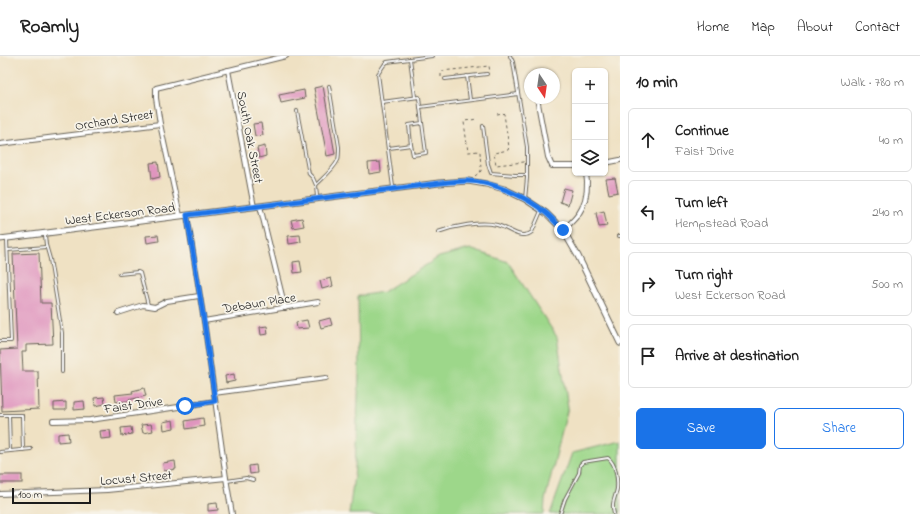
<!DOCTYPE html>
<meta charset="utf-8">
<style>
:root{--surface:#fff;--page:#f6f6f6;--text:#222;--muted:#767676;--line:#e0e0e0;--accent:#1a73e8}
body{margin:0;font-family:"Indie Flower",sans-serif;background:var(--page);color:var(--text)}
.controls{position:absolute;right:12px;top:12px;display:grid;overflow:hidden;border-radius:6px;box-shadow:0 1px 3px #0004}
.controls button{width:36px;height:36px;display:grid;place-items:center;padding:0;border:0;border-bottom:1px solid var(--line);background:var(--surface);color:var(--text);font:20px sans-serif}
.compass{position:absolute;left:524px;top:12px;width:36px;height:36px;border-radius:50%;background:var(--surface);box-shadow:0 1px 3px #0004;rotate:167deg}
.scale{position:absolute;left:12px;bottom:10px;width:79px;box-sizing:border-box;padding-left:4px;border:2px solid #1c1c1c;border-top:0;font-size:11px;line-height:14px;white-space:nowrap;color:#1c1c1c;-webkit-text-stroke:3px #f7f3e8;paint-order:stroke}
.stop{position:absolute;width:12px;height:12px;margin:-9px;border:3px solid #1a73e8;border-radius:50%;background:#fff}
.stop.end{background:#1a73e8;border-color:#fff;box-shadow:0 1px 4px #0008}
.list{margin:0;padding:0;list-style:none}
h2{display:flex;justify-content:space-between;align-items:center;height:52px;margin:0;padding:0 16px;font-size:17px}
h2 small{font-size:13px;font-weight:400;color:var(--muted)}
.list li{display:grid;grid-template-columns:26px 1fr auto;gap:12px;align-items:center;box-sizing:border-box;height:64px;margin:0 8px 8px;padding:0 8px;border:1px solid var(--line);border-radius:6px}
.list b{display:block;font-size:15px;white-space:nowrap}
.list p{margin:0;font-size:13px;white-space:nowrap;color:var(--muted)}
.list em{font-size:13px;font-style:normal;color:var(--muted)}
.actions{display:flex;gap:8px;padding:12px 16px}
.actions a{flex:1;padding:9px 0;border:1px solid var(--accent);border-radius:6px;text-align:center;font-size:14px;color:var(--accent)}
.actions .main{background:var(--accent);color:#fff}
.icon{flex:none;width:22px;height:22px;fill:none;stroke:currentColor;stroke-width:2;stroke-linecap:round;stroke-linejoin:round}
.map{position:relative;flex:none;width:620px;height:458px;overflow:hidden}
header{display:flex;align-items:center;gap:24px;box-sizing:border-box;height:56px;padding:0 20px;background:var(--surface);border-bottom:1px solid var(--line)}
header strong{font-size:19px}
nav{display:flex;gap:22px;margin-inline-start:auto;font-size:14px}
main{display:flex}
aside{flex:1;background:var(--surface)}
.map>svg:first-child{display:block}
.green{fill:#9dd78a;stroke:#5c7a53}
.building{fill:#df93bd}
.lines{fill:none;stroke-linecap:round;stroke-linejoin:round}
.service-casing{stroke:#666156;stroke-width:4}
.minor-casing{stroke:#666156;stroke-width:6}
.tertiary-casing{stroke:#666156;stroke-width:7}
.path{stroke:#666156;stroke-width:1;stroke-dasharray:3 3;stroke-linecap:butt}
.service{stroke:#fff;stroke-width:2}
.minor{stroke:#fff;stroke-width:4}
.tertiary{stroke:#fff;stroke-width:5}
.route{stroke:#1a73e8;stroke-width:5}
.labels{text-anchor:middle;stroke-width:3.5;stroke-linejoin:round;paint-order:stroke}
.street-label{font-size:13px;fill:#1c1c1c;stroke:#f7f3e8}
</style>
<header>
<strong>Roamly</strong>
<nav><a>Home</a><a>Map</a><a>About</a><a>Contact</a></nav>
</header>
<main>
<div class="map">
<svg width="620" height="458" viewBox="0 0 620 458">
<rect width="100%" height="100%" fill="#f7f3e8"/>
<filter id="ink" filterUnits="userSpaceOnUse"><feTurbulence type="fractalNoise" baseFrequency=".025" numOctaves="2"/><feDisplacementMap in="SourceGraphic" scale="8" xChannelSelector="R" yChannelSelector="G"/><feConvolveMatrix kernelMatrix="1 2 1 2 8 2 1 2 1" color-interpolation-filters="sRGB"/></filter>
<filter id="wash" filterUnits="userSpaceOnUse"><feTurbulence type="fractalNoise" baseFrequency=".012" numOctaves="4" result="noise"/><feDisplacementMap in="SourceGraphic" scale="16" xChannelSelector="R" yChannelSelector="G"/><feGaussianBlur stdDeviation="0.9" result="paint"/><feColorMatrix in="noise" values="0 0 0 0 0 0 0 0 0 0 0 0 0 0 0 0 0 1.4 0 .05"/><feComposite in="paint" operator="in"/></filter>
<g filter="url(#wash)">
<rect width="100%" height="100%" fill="#efe1c3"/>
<g class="green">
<path d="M470,193L508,206L557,281L568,351L545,444L544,458H349L355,412L359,318L358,240L383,236L439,201Z"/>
<path d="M620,385V458H550L572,397Z"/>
</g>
<g id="blocks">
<g class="building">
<path d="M323,30L335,98L327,100L314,32Z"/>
<path d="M304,34L305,42L281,47L279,39Z"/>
<path d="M261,67L263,79L255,80L253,68Z"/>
<path d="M265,90L266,100L259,102L257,92Z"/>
<path d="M158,106L160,121L152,123L150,107Z"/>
<path d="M380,106L381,116L369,118L368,107Z"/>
<path d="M615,122L618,136L609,138L606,123Z"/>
<path d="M564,132L572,134L568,149L560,146Z"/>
<path d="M604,155L607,170L599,171L596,157Z"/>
<path d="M302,162L304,170L293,172L291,164Z"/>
<path d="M158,179L159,185L147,187L146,180Z"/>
<path d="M300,179L301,186L289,188L288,180Z"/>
<path d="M39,197L41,247H51L53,288L26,289V296H22L23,315H38L39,353L2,355L0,294L17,293L13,198Z"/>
<path d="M300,205L302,216L294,217L293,206Z"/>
<path d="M331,222L333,230L322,233L320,225Z"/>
<path d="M330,262L332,269L321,272L319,265Z"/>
<path d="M307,264L309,272L297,273L296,266Z"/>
<path d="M267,270L268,278L261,279L260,271Z"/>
<path d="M234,318L235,325L226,327L225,320Z"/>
<path d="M144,332L146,340L128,344V345L116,346L115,339L133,337L132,335Z"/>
<path d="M104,341L105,348L95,350L94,342Z"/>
<path d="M84,345L85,353L74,354V346Z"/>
<path d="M66,346V354H54V347Z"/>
<path d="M203,362L204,370L186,373L185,365Z"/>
<path d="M173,364L174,372L164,374L163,366Z"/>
<path d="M151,368L153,375L143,377L141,369Z"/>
<path d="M131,371L132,378L122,380L121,372Z"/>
<path d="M110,374L111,382L101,383L100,375Z"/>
<path d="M68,377L69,385L58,386V378Z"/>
<path d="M175,405L176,413L164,415L163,407Z"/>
<path d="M256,409L257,417L250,418L249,410Z"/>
<rect x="0" y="419" width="22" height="8"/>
<path d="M217,447L218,454L208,455V448Z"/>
</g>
</g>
</g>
<g filter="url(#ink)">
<use href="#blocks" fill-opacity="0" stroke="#666156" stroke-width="1"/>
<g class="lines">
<g class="service-casing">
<g id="service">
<path d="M510,0L513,6L527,91V122L525,143"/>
<path d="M410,3L415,41"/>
<path d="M467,20L470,44"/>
<path d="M445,23L487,18"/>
<path d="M382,46L419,41L420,51"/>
<path d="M297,55L309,118L313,122L316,129"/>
<path d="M483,70L488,108L491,117L515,119H527"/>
<path d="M411,89L413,99L426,97L422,67"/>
<path d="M389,92L411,89L409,69L422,67L420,51L518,38"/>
<path d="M393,131L378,18L384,9L387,6L432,0"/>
<path d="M317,141L316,129C323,122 334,113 338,104C339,100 339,95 339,91L329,30"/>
<path d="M438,176C455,170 480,165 497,169C509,172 521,185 532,176L541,155"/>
<path d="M45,179L46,189L50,203L62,277V316"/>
<path d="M619,180H620"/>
<path d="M8,194L46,191"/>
<path d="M119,218L138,216L140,217L148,249"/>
<path d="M0,285H11L7,184"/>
<path d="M0,359H9L10,395"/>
<path d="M9,359H22L23,394"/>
<path d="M0,396L31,393"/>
<path d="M227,425L246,422L253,424"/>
<path d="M560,458L565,443L579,417L580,409L583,406L608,402C616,408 618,423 617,433C615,443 611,446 614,458"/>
</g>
</g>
<g class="minor-casing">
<g id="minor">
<path d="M228,14L254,151"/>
<path d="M537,42L548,101L552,110H575"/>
<path d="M0,88L160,68"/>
<path d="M605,107L620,104"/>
<path d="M260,150L285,252"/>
<path d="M187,159L204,265L226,422L232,458"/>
<path d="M180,160L160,68L156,42V32L286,0"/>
<path d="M563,174C570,168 578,161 582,152C587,141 588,128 586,117"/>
<path d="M118,257L143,249L155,251L167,245L199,240"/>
<path d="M204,265L318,246"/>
<path d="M214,337L326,322"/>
<path d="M53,365L90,364L185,350L215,345"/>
<path d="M0,438L107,434L226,422"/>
</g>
</g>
<g class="tertiary-casing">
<path id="tertiary" d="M0,183L180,160L260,150L439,127L468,125L486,128L504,133L525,143L546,157L563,174L578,200L620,287"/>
</g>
<g class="path">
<path d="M441,21V17L442,15L489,10L490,16"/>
<path d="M497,58L503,57L504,58L509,91L508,94L494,97L496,109L524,106"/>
<path d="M475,120L481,115V113L480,96L479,95L469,96H468L464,66L465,65L477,63"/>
</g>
<use href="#service" class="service"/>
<use href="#minor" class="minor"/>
<use href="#tertiary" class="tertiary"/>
</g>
</g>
<g class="lines" filter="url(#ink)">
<path class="route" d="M185,350L215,345L204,265L187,159L260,150L440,127C449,126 458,125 467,125C492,125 527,141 546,157C552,162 558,169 563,174"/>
</g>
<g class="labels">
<g class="street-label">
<text transform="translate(114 63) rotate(-9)" y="5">Orchard Street</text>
<text transform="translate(251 81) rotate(79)" y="5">South Oak Street</text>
<text transform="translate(120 157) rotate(-7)" y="5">West Eckerson Road</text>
<text transform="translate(259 246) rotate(-9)" y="5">Debaun Place</text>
<text transform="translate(133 348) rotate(-8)" y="5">Faist Drive</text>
<text transform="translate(136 421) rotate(-5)" y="5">Locust Street</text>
</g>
</g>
</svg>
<div class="controls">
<button>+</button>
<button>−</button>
<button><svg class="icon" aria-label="layers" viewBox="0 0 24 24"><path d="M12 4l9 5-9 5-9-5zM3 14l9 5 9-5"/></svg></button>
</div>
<svg class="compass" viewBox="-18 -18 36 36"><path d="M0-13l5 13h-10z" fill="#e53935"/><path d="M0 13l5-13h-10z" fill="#767676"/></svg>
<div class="scale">100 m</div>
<div class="stop" style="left:185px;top:350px"></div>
<div class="stop end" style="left:563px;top:174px"></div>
</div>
<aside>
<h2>10 min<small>Walk · 780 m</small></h2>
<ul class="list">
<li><svg class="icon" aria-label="ahead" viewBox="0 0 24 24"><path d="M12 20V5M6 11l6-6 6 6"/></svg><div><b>Continue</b><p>Faist Drive</p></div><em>40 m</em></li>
<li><svg class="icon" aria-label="left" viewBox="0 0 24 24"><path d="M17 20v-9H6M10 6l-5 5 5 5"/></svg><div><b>Turn left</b><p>Hempstead Road</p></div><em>240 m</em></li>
<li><svg class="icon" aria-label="right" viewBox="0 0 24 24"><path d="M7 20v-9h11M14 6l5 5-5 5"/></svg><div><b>Turn right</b><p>West Eckerson Road</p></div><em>500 m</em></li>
<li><svg class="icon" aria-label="arrive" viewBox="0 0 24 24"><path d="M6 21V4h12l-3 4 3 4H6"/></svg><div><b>Arrive at destination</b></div></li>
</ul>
<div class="actions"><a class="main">Save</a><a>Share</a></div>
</aside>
</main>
